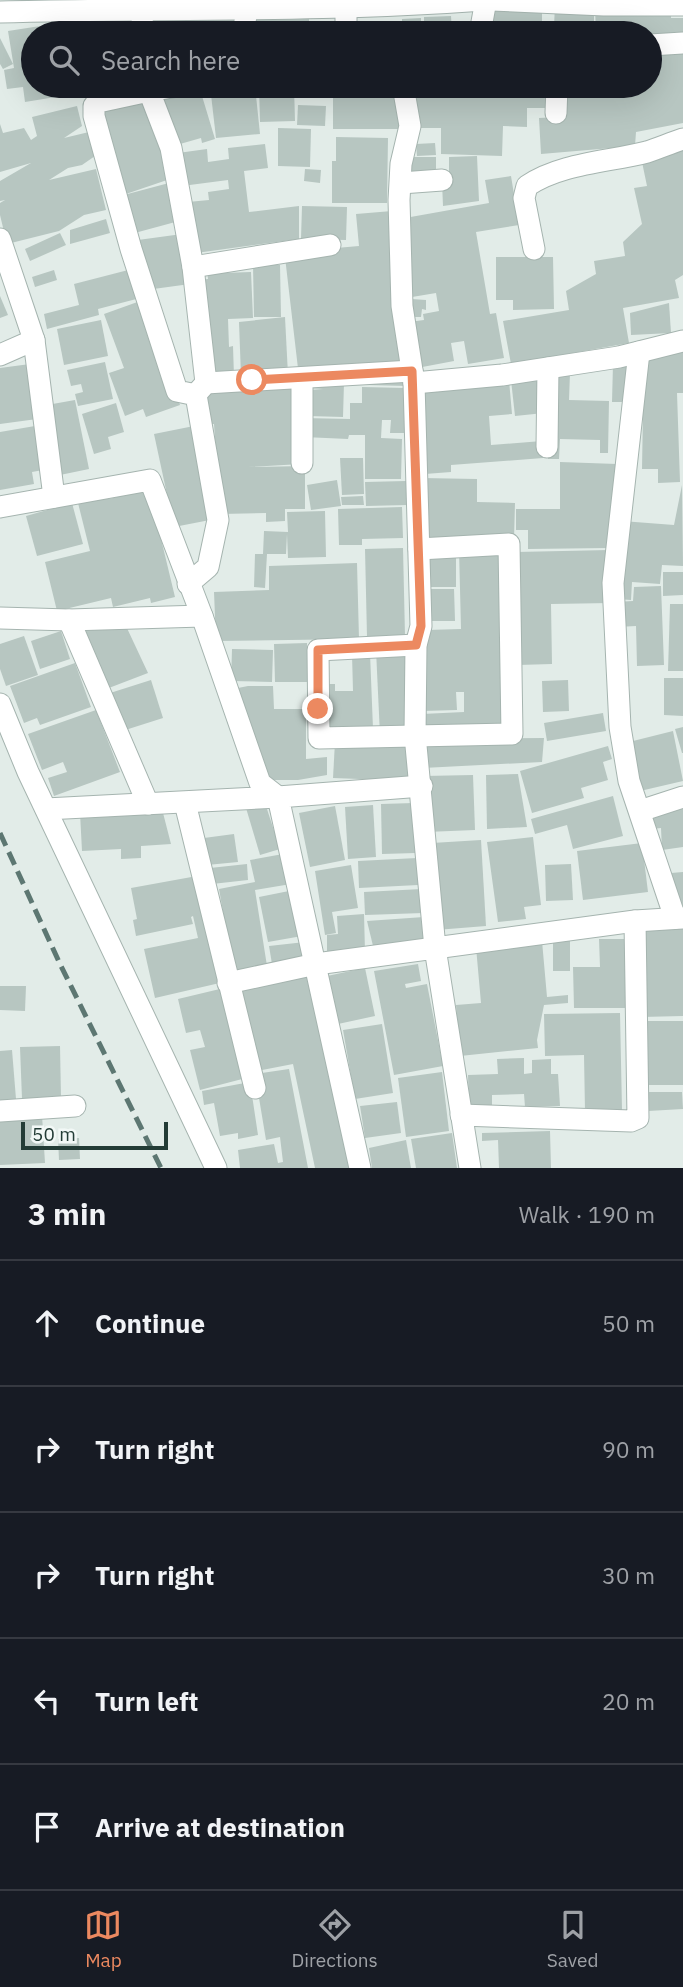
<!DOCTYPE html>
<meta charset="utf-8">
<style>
:root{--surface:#171b24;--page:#242831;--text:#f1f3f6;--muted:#9ea1a6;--line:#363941;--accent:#ec8960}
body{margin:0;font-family:"IBM Plex Sans",sans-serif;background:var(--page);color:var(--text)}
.scale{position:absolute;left:21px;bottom:18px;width:147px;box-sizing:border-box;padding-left:7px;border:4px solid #233c36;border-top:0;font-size:19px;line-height:24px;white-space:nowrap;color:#233c36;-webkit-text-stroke:5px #f2f8f6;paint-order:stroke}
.stop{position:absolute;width:21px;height:21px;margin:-16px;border:5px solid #ec8960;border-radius:50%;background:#fff}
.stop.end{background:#ec8960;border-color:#fff;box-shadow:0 2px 7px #0008}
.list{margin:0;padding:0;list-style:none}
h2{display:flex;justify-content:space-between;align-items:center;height:91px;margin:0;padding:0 28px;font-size:30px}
h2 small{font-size:23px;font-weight:400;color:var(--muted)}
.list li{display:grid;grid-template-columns:46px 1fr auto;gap:21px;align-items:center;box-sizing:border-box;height:126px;padding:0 28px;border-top:2px solid var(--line)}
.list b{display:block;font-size:26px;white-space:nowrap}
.list em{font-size:23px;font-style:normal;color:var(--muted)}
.icon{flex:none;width:38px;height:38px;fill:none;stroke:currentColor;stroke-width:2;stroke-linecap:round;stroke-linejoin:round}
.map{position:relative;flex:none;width:683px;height:1168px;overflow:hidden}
.search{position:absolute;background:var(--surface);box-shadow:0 7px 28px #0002;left:21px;right:21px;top:21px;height:77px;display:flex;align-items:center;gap:18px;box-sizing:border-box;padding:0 24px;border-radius:38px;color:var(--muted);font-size:26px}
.sheet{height:721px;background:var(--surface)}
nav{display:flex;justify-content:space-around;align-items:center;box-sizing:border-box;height:98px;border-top:2px solid var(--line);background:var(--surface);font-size:19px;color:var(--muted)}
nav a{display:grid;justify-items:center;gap:4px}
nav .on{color:var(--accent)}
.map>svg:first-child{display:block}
.building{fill:#b7c6c1}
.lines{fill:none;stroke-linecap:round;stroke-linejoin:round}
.minor-casing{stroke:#a5b4af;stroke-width:23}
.tertiary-casing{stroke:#a5b4af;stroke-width:23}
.minor{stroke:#fff;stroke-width:21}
.tertiary{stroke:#fff;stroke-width:21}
.rail{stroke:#5d7772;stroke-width:5;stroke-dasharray:14 7;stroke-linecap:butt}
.route{stroke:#ec8960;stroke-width:9}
</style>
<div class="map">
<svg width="683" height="1168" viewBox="0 0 683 1168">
<rect width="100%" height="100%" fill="#e2ece8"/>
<g class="building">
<path d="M555,4L594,6V33H545V27H554Z"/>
<path d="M542,6V33H487L488,7Z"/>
<path d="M671,6V18H683V41L650,42V33H596L595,8Z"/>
<path d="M236,11V33H147L145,15Z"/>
<path d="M269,11V20L309,19V33H253L252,12Z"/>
<path d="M131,12L134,33H33V86L90,87L68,91V95L25,102L23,87L7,89L4,70L14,68L8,31Z"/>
<path d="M451,16L452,33H424V17Z"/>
<path d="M421,18V33H402V19Z"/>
<path d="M0,38L13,64L3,69L0,64Z"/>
<path d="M683,46V123L636,132L635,146L541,154L539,118L560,117L563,86H650V48Z"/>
<path d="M191,86H199L215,139L202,143L201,138L173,146L159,95Z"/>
<path d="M210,86H255L260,134L216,138Z"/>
<path d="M259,86H294L295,121L260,122Z"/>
<path d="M487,86H546V108H527V127L503,126L502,156L441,154V128H414L415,93L487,94Z"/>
<path d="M333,92H402L403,129H333Z"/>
<path d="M149,95L170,179L120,196L95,108Z"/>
<path d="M298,105L326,106L325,126L297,125Z"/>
<path d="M77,106L82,126L64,138L89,132L95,156L82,165L68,168L49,180L96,169L106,210L84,215L59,231L7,244L0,215V203L5,200L0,201V181L31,163L0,172V124L3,133L24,128L31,140L37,136L32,117Z"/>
<path d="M278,128L311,129L310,167L278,166Z"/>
<path d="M336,137L388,138L387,203H332V161H336Z"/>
<path d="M683,139V275L675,280L679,298L623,308L629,343L511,364L503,321L569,310L566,291L596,274L594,261L625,256L623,242L642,224L634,188L647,186L642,162Z"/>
<path d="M435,143L436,155L417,156L416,144Z"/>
<path d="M265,144L268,168L244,171L249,212L299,206V239L196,253L188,202L209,200L208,192L229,189L228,180L182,186L178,153L207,149L208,162L229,159L228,148Z"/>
<path d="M477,156L479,201L443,206L442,182H449V157Z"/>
<rect x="411" y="157" width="25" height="21"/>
<path d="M305,169L321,170L320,183L304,181Z"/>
<path d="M511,176L519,225L476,232L490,314L496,313L504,358L468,364L464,341L451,343L454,361L417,368L409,322L424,320L423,314L439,311L436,293L412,297L404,251L411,250L405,218L489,203L485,180Z"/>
<path d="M169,183L179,221L131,234L120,196Z"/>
<path d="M302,206L347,207L346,240L301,239Z"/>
<path d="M392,211L405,363L299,377L285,257L302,251L359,246L356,214Z"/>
<path d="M106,219L110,233L70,244V230Z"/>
<path d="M60,233L66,245L30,261L25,249Z"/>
<path d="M182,234L190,284L146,290L138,240Z"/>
<path d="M496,257H553L554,309L513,310V300H496Z"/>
<path d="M253,265H280L281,317H254Z"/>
<path d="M223,267V273L251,272L253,318L228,319L229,347L233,346L234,377L209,379L199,280L208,279L207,268Z"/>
<path d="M136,268L144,297L98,309L99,315L47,329L44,314L79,305L74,284Z"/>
<path d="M54,270L57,280L35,287L32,277Z"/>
<path d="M0,296L8,315L0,318Z"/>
<path d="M411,299L426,300V310L422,309L421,317H410Z"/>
<path d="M143,300L180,405L146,417L143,409L125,416L109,373L124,368L104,314Z"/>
<path d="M669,303L671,333L631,335L630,313Z"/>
<path d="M285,317L288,375L241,376L239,322Z"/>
<path d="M101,320L108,356L64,365L57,329Z"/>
<path d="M683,349V393H677L680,482L658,483V469H642L644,355Z"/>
<path d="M105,362L113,399L78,406L75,394L83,392L81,384L71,386L67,370Z"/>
<path d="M30,364L37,419L0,424V368Z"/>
<path d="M613,364H634L633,402H612Z"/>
<path d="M550,373H570L569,400L609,401L608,453H600V440L560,439L559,459H548Z"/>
<path d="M367,375L408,377L407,386L366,385Z"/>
<path d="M540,376L544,413L515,416L511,380Z"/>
<path d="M307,379L344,383L343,417L308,416L309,390L323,389L307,388Z"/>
<path d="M509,380L512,414L489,416L491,445L542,441L543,458L451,465V472L425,474L418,387Z"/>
<path d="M295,384L301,464L248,467L305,466V509H285V521L266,522V513L220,514L214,424H207L206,387Z"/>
<path d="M362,387L406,388L405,433H390L391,420H382L381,438L402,439L401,479H365V435H349L348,439L304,437L303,418L350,419V403H362Z"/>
<path d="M75,400L89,469L60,475L47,405Z"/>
<path d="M116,403L124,432L108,437L111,449L94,454L82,414Z"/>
<path d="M35,426L43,470L32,472L34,484L0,490V432Z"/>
<path d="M194,426L215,519L174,527L154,434Z"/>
<path d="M340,458H363L364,494L342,495Z"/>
<path d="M560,462L617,464L608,548L528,549V530H516V509H560Z"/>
<path d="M421,478L477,479V502L515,503L514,539H421Z"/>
<path d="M337,480L341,506L311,510L307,485Z"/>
<path d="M406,481L407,505L366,506L365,482Z"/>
<path d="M682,485L683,566L662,565L660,584L632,582L631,600L617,599L622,521L674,525Z"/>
<path d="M149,489L175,597L151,603L150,598L113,607L111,598L57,611L45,562L90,551L78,503L108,495L109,499Z"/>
<path d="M363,496L364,505H342L341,497Z"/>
<path d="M72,503L83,544L37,556L26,516Z"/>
<path d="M402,507L403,538L362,539V545H339L338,509Z"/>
<path d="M325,511L326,557L288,558L287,534L286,554H267L265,588L254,587L255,554H263L264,531L288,532L287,512Z"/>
<path d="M403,548L405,636L367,637L365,549Z"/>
<path d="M499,548L502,672H500V692H503L504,729L422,730V714L464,712V692H456L457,710L422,711L420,659H427V630L461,629L459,549Z"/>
<path d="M609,550L610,603L551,604L552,664L518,665L516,552Z"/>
<path d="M424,552H456V587H425Z"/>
<path d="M357,563L359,639L216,641L214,592L269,590V566Z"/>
<path d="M663,572H683V595L663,596Z"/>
<path d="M661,586L664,665L637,666L636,626L617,627L616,602L633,601L634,587Z"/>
<path d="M424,589H454L455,621H424Z"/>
<path d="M670,604H683V671H668Z"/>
<path d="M126,626L148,673L101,691L76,628Z"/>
<path d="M61,631L70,659L40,669L31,641Z"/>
<path d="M24,636L38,675L6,686L0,669V644Z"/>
<path d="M307,643L308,682H275L274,644Z"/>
<path d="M232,649L273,650L272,682L231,681Z"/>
<path d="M410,649L411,732L380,735L376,650Z"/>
<path d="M370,653L373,729L322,731L320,684H335V691H353L352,654Z"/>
<path d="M75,663L91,707L40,725L37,718L24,723L10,686Z"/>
<path d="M664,678H683V716L664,715Z"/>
<path d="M151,680L163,718L119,732L107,694Z"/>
<path d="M568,680L569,711L543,712L542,681Z"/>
<path d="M248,686H273L274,709H303L306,718V759L327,757V775L298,780H265L238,688Z"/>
<path d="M96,710L120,772L54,796L48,778L67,772L63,762L42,770L28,734Z"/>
<path d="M603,713L606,731L547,741L544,723Z"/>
<path d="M683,727V753H682L675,729Z"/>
<path d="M673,731L683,781L640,791L629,742Z"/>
<path d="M544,738L542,762L423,768L422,739Z"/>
<path d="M335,742L413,744L412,781L333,778Z"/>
<path d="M608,746L612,759L603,762L608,780L581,788L584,798L532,813L520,771Z"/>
<path d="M518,774L527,827L487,829L486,775Z"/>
<path d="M473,775L475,830L426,832L424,776Z"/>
<path d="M613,796L623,836L573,849L567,825L535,834L531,819Z"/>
<path d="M265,803L280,849L260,855L246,808Z"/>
<path d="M414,803L416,853L382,854L381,804Z"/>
<path d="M683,803V847L662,850L661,828L652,829L650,813Z"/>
<path d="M373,805L376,857L348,859L345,807Z"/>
<path d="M335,806L345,860L310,867L299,813Z"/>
<path d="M162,809L171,844L141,846V858L121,859V849L82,851L80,813Z"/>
<path d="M234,834L238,862L207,865L204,838Z"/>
<path d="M533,837L541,905L524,907L526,919L498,922L487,842Z"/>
<path d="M481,840L486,926L436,930L432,843Z"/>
<path d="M642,843L648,892L583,900L577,851Z"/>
<path d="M283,854L291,884L255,890L267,966L234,973L219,889L255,882L250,860Z"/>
<path d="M417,858L418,885L359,888L358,861Z"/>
<path d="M247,864L248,880L212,884L210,868Z"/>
<path d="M571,864L573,900L546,901L545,865Z"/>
<path d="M351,865L358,908L332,912L336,933L325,935L315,871Z"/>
<path d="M683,872V905H680L671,873Z"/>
<path d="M197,876L224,982L155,998L144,949L198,938L193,916L191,917L193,924L136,936L133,920L137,919L131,888Z"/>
<path d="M422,889L423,913L365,915L364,892Z"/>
<path d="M294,890L302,936L268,942L259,897Z"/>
<path d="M364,914L365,952L327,957V935L338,934L337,916Z"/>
<path d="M424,917L429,938L374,950L367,921Z"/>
<path d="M683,924V1016L641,1017L640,925Z"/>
<rect x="553" y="934" width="17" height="37"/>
<path d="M599,939H628L630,1008H574L573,967H600Z"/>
<path d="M542,941L547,997L568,995V1003L544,1005L537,1040L538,1048L460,1056L456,1005L481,1003L476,947Z"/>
<path d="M305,942V957L272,964L269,946Z"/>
<path d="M418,964L421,981L405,984L406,988L427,984L443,1066L394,1075L374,971Z"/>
<path d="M365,968L375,1016L338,1024L327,976Z"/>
<path d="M309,971L354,1168H315L293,1064L257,1071L240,984Z"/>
<path d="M0,986H26L25,1011L0,1010Z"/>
<path d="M224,988L246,1078L200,1090L190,1050L205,1047L200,1030L186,1033L178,999Z"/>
<path d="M620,1013L622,1110L585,1111L584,1055L545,1056L544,1014Z"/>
<rect x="640" y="1021" width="43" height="64"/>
<path d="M382,1024L393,1093L355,1099L343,1030Z"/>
<path d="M60,1046L61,1098L22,1099L20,1047Z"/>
<path d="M12,1050L16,1099L0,1101V1051Z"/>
<path d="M524,1058V1074L532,1073V1060L551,1059V1074H558L560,1106L525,1107L524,1094L492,1095V1108L469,1109L468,1075L498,1074L497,1059Z"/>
<path d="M289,1069L308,1168H240L238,1150L274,1144L278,1163L283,1162L280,1137L266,1140L255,1074Z"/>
<path d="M442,1072L449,1131L406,1137L398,1078Z"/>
<path d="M250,1082L258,1135L238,1139V1133L220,1136L214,1103L204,1105L202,1091Z"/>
<path d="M648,1092H682L683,1109L648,1111Z"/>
<path d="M397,1102L401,1133L365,1138L360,1106Z"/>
<path d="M42,1115L45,1163L0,1165V1117Z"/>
<path d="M550,1131L551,1168H499L498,1140L482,1141V1133Z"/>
<path d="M452,1133L457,1168H416L411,1139Z"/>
<path d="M79,1138L80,1159L59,1160L58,1139Z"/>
<path d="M406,1140L411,1168H372L369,1148Z"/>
</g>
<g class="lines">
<g class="minor-casing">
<g id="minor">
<path d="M141,0L143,33"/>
<path d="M346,7V23L349,33"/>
<path d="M243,33L247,10"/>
<path d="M480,33L486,0"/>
<path d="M650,45L683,43"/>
<path d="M148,86L149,91L98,102L94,106V116L131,249L177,391L196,395L218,520L208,567L188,584"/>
<path d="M178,86L149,91L171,148L193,267L206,383"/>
<path d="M403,86L410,126L401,164L399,200L402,306L414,383L502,375L619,357L683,341"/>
<path d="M556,113L557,86"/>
<path d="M401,183L442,180"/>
<path d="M0,239L34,340L0,355"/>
<path d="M534,249L524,198L527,186C561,163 608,162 647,152C659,148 671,143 683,139"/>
<path d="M193,267L330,245"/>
<path d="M34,340L54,497"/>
<path d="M639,352L613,583L620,727L629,781L675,918"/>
<path d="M302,379V463"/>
<path d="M414,383L421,626L416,645L415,735L435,948L635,921L683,918"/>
<path d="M197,393L206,383L412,371"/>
<path d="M547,447L548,368"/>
<path d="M69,620L148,804"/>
<path d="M416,645L318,650L319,738L512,734L509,544L419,549"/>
<path d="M0,704L28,772L216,1168"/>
<path d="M185,803L255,1088"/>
<path d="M46,809L278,797L260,783L202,616"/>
<path d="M640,811L683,797"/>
<path d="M228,983L316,964L435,948L470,1168"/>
<path d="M0,1111L75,1106"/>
<path d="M461,1115L631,1121L638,1118L635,921"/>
<path d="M360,1168L278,797L422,786"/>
</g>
</g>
<g class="tertiary-casing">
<g id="tertiary">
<path d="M492,0L604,5H683"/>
<path d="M0,12C161,8 323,12 483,0"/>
<path d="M0,507L150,480L202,616L69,620L0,618"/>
</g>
</g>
<use href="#minor" class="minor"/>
<use href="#tertiary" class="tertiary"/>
<path class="rail" d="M0,833L60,964L161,1168"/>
</g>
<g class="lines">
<path class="route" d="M252,380L412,371L421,626L416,645L318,650V709"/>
</g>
</svg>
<div class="scale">50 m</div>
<div class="stop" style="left:252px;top:380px"></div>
<div class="stop end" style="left:318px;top:709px"></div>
<div class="search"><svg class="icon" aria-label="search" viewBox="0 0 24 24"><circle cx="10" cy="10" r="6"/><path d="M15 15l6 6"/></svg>Search here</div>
</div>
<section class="sheet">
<h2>3 min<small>Walk · 190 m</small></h2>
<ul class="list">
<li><svg class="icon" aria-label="ahead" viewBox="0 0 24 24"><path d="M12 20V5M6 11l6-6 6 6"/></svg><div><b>Continue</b></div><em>50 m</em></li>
<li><svg class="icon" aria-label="right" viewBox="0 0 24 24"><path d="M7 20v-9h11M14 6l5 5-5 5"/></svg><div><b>Turn right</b></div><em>90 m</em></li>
<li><svg class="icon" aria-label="right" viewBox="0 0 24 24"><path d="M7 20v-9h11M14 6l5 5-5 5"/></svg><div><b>Turn right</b></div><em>30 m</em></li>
<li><svg class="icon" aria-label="left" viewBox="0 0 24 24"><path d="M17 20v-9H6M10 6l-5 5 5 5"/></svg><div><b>Turn left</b></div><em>20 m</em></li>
<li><svg class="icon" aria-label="arrive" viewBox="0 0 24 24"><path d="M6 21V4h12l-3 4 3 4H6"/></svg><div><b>Arrive at destination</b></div></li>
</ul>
</section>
<nav>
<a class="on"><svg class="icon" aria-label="map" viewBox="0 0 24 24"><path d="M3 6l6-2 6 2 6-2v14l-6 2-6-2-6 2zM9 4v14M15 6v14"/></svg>Map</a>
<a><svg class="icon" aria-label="directions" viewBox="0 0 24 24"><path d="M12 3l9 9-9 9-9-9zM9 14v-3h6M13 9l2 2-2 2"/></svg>Directions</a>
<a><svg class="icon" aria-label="saved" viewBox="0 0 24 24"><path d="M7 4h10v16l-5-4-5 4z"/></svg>Saved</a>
</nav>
